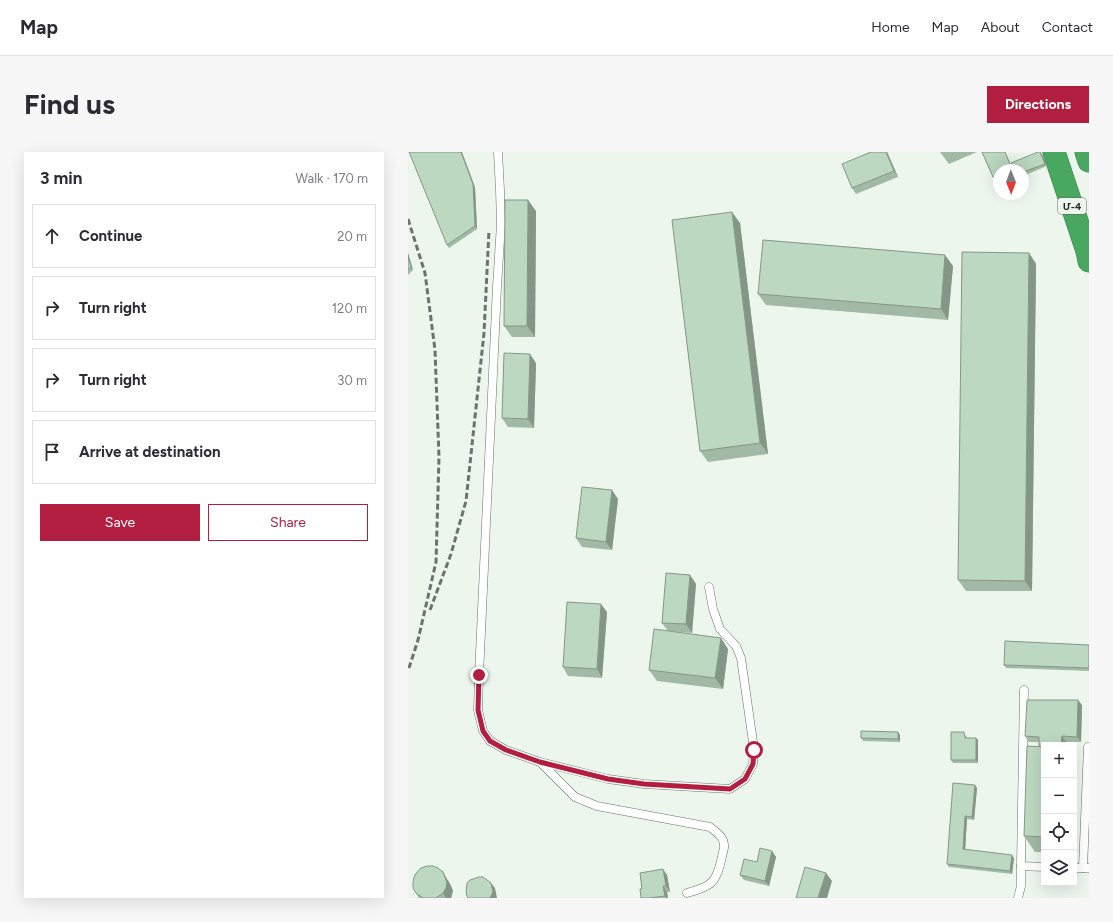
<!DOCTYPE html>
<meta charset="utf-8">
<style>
:root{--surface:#fff;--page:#f7f7f7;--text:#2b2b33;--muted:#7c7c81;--line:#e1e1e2;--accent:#b11e3f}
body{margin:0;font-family:Figtree,"Noto Sans Armenian",sans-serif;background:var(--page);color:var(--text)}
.controls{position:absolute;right:12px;bottom:12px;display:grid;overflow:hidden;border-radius:0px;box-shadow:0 4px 16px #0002}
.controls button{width:36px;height:36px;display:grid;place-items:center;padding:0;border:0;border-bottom:1px solid var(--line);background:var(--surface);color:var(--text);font:20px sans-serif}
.compass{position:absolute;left:585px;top:12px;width:36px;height:36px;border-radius:50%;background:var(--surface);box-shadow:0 4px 16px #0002;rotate:179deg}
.stop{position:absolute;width:12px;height:12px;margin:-9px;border:3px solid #b11e3f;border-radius:50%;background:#fff}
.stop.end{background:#b11e3f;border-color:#fff;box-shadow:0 1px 4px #0008}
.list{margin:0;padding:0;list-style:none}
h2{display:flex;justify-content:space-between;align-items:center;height:52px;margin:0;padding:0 16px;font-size:17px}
h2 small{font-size:13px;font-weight:400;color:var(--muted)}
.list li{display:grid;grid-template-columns:26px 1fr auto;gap:12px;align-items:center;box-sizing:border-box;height:64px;margin:0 8px 8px;padding:0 8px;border:1px solid var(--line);border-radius:0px}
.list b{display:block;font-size:15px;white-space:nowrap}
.list em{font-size:13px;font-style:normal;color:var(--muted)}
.actions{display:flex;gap:8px;padding:12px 16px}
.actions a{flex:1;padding:9px 0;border:1px solid var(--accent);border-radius:0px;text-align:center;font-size:14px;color:var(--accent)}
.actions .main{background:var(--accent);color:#fff}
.icon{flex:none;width:22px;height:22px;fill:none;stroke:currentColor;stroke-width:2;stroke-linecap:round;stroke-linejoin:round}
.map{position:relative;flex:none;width:681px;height:746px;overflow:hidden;border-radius:0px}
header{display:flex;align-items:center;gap:24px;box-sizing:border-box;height:56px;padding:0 20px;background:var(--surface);border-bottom:1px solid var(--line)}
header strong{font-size:19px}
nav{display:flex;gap:22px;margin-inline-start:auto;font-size:14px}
.intro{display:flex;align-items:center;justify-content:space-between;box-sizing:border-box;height:96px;padding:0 24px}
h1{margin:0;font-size:28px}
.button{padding:10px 18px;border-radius:0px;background:var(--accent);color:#fff;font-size:14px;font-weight:700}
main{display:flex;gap:24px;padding:0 24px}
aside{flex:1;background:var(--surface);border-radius:0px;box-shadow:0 4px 16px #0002}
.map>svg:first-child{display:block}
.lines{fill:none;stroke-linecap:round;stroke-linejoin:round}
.lane-casing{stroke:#69726a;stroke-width:9}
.highway-casing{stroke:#3b7a4a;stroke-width:23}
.lane{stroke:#fff;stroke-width:8}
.highway{stroke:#48a85f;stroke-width:22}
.rail{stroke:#6c726d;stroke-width:3;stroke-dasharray:6 3;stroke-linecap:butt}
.wall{fill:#a2baa5}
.shaded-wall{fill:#849786}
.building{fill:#bcd8c0;stroke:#849786}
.route{stroke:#b11e3f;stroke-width:5}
.labels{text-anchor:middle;stroke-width:3;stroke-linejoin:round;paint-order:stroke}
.shield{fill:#ecf6ed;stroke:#5f6460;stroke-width:1}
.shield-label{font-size:10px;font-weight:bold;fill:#222623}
</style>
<header>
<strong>Map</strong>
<nav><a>Home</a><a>Map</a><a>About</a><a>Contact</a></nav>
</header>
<div class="intro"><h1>Find us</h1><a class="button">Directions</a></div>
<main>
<aside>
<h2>3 min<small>Walk · 170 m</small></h2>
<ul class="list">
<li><svg class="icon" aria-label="ahead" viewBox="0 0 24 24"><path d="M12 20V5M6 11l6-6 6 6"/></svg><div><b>Continue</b></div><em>20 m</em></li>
<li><svg class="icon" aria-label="right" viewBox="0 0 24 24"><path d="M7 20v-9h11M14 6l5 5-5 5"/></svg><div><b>Turn right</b></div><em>120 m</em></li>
<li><svg class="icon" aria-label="right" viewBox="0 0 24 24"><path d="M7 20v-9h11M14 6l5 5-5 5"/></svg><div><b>Turn right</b></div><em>30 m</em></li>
<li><svg class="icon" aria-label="arrive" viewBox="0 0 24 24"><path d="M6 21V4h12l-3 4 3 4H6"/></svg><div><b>Arrive at destination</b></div></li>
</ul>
<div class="actions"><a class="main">Save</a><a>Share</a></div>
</aside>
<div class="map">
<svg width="681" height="746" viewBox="0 0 681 746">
<rect width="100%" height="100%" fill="#ecf6ed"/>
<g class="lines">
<g class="lane-casing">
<g id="lane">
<path d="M90,0L92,38L93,72L89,135L71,523L70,558L75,579L82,589L98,598L132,610L200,627L236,632L322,637L337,627L345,612L346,597L333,506L328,494L312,477L305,457L301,435"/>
<path d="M616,538L613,714L636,715"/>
<path d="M132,610L167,645L189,654L302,675C309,681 317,685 316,696C313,707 311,727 300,733C294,737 286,739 279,741"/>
<path d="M666,716H681"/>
<path d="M675,716L680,595"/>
<path d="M610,746L613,734V714"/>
</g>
</g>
<g class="highway-casing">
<g id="highway">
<path d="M646,0L679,99L681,109"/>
<path d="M678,0L681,9"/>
</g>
</g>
<use href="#lane" class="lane"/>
<use href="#highway" class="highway"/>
<g class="rail">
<path d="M0,67L17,121L27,198L31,305L28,410L10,488L0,519"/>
<path d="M22,458L43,402L58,349L76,181L81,78"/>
</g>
</g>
<g class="wall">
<path d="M463,0H479L490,25L448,42L444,36Z"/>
<path d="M532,0H569L541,12Z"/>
<path d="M574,0H597L605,18H591V26L587,27L585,25Z"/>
<path d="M632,0L639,14L615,24V18Z"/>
<path d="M67,35L69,77L41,96L39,93Z"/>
<path d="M128,59L127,185H104L96,174Z"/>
<path d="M332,71L360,302L300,310L292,299Z"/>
<path d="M0,101L5,118L0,123Z"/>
<path d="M621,101L628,112L624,439H558L550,428Z"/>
<path d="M545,114L540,168L358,153L350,142Z"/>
<path d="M128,211L126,276L100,275L94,266Z"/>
<path d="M210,347L204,398L174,395L168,386Z"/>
<path d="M282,423L288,432L284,481L260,479L254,471Z"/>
<path d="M199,460L194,526L160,524L155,515Z"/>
<path d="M681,493V519L598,516L596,513Z"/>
<path d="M320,497L315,537L249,529L241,518Z"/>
<path d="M674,553L673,590H658L636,593V700H627L616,684L631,594V590H621L617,584Z"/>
<path d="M490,580L492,583V590L455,589L453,586Z"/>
<path d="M558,583L559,586H568L570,588V611H545L543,608Z"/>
<path d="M569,636L566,668L559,667L557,697L606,706L604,722L541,715L539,712Z"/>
<path d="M364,699L368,705L361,734L336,728L332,723Z"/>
<path d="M259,723L262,740H259L260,746H233L234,737Z"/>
<path d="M40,728L43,734L45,739L43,746H11L8,741Z"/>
</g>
<g class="shaded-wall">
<path d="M53,0H54L67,35L69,77L67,74Z"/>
<path d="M478,0H479L490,25L486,19Z"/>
<path d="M632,0L634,2L639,14L637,12Z"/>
<path d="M120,48L128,59L127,185L119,174Z"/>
<path d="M324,60L332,71L360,302L352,291Z"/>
<path d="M0,101L5,118L3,115L0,105Z"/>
<path d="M621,101L628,112L624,439L617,429Z"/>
<path d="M537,103L545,114L540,168L533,157Z"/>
<path d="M122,202L128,211L126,276L120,267Z"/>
<path d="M204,338L210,347L204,398L198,390Z"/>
<path d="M282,423L288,432L284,481L278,472Z"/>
<path d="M193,452L199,460L194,526L189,517Z"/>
<path d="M313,486L320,497L315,537L307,526Z"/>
<path d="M670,548L674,553L673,590L669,585Z"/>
<path d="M490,580L492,583V590L490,587Z"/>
<path d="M654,584L658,590L657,593H653Z"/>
<path d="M568,586L570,588V611L568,608Z"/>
<path d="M567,633L569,636L566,668L564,665Z"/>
<path d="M557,664L559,667L557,700L555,697Z"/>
<path d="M364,699L368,705L361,734L357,729Z"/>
<path d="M604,703L606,706L604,722L602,719Z"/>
<path d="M255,717L259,723L262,740L258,734Z"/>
<path d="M35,720L43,734L45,739L43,746H38L35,741Z"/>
<path d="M418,721L424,729L419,746H410Z"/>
<path d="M83,731L87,736L89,746H82Z"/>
<path d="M255,734L259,740L260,746H258L257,744Z"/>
</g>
<g class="building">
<path d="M1,0H53L65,32L67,74L39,93Z"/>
<path d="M463,0H478L486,19L444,36L434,12Z"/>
<path d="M574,0H597L604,17L600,18H591V22L585,25Z"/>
<path d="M630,0H632L637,12L615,20V18H606L603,11Z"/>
<path d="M97,48H120L119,174H96Z"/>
<path d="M324,60L352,291L292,299L264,68Z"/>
<path d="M355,88L537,103L533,157L350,142Z"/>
<path d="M554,100L621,101L617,429L550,428Z"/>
<path d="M0,105L3,115L0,118Z"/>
<path d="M96,201L122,202L120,267L94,266Z"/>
<path d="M174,335L204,338L198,390L168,386Z"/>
<path d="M258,421L282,423L278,472L254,471Z"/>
<path d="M159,450L193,452L189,517L155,515Z"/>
<path d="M246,477L313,486L307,526L241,518Z"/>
<path d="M597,489L681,493V516L596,513Z"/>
<path d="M619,548H670L669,585L654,584L653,593H636V595L631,594V585L617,584Z"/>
<path d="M453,579L490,580V587L453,586Z"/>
<path d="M543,580H556L557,586H568V608H543Z"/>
<path d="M619,594L636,595V685L616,684Z"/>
<path d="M545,631L567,633L564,665L557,664L555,697L604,703L602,719L539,712Z"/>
<path d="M352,696L364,699L357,729L332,723L336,707L349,710Z"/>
<path d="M19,714H25L30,716L35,720L37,725L39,731L38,736L35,741L28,746H15L8,741L5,736V731L6,725L9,720L13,716Z"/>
<path d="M397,715L418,721L410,746H388Z"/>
<path d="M255,717L258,734H255L257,744L242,746H233L232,737H234L232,721Z"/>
<path d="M71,725H75L83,731L85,740L82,746H60L59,744L58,740L59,731L62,728Z"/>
</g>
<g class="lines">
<path class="route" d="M71,523L70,558L75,579L82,589L98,598L132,610L200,627L236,632L322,637L337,627L345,612L346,598"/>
</g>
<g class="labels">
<rect class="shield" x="650" y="46" width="28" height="16" rx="3"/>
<g class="shield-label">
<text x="664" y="58">Մ-4</text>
</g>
</g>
</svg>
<div class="controls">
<button>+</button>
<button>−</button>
<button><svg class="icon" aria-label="locate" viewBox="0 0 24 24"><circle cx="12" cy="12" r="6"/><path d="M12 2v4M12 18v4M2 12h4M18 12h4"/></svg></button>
<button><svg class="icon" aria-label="layers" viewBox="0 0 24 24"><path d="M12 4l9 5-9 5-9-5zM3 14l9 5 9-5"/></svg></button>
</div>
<svg class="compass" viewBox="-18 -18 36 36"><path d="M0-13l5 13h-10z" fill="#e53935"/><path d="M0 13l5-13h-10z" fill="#7c7c81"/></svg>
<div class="stop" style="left:346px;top:598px"></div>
<div class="stop end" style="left:71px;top:523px"></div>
</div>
</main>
